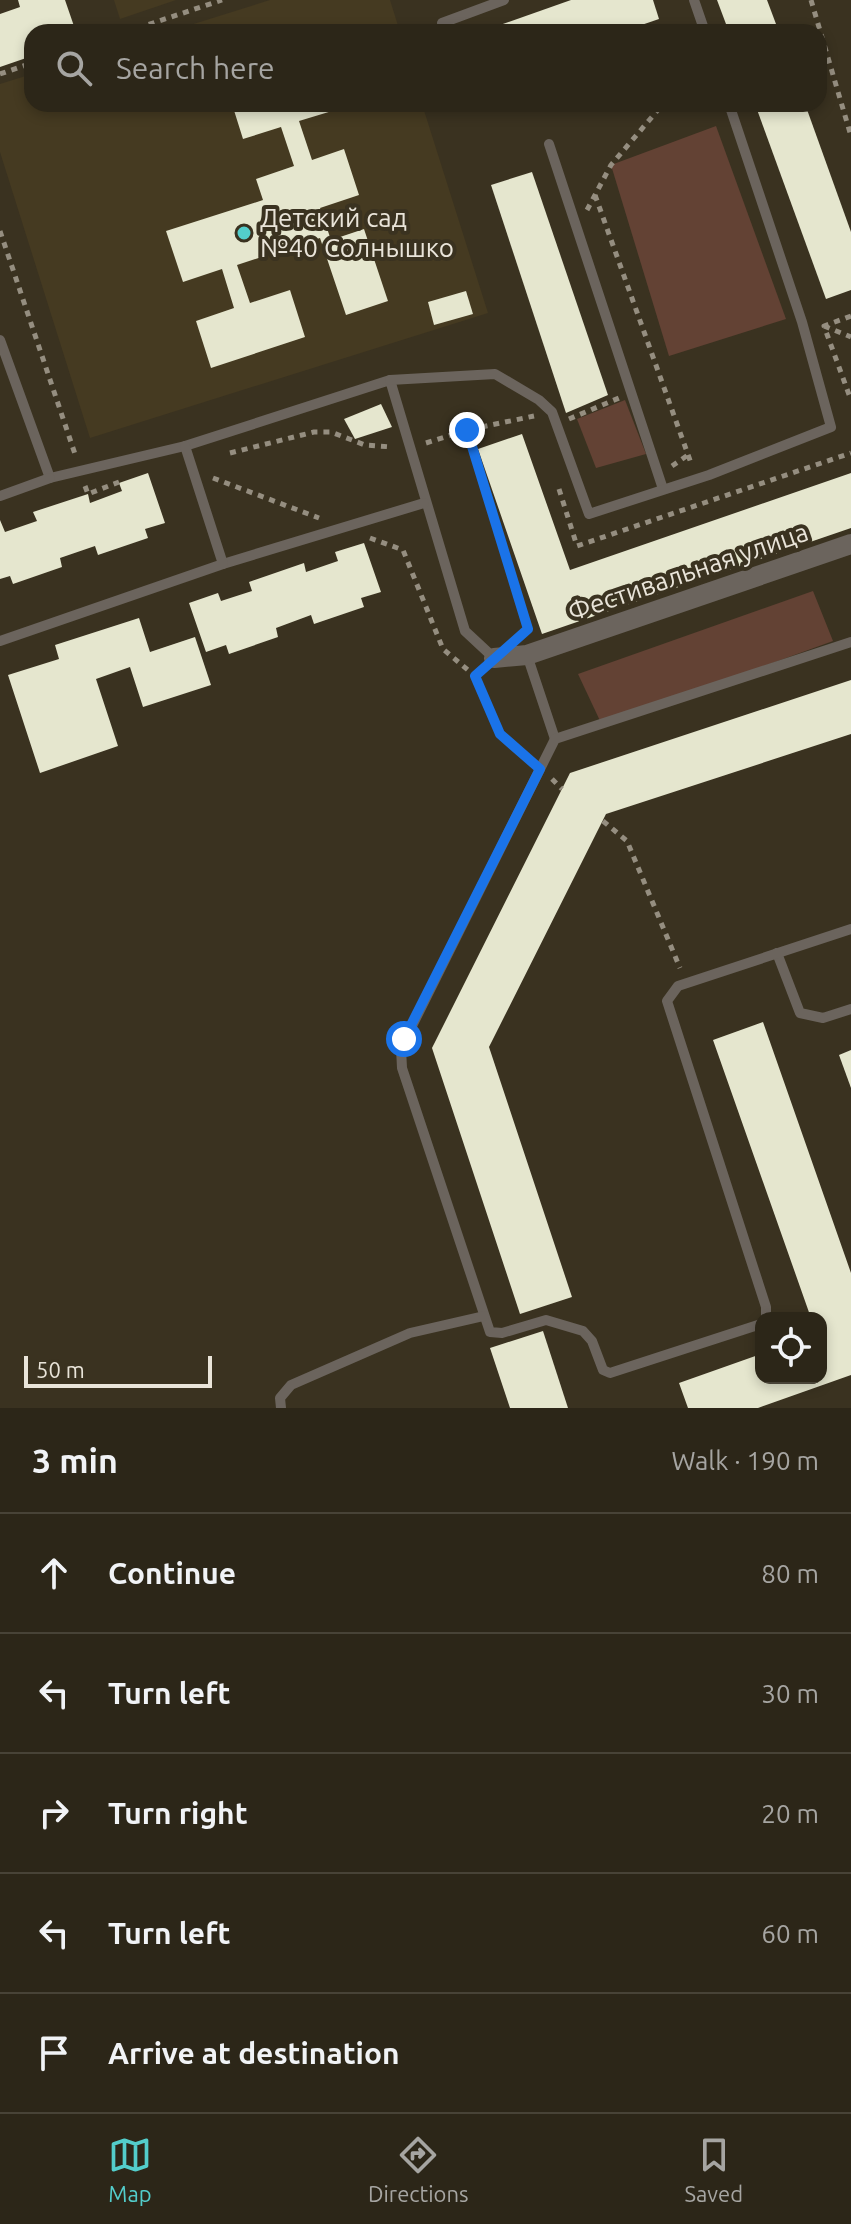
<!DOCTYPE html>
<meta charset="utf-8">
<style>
:root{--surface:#2c2618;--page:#342e21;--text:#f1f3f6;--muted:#a6a5a2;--line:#484337;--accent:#53cdcb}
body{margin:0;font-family:Ubuntu,sans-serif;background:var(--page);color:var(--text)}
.controls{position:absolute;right:24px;bottom:24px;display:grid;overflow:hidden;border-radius:16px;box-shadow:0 4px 12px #0003}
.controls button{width:72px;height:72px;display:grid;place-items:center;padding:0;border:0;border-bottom:2px solid var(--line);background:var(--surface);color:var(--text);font:40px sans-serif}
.scale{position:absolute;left:24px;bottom:20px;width:188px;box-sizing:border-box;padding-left:8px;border:4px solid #e9e4d9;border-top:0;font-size:22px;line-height:28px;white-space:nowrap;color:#e9e4d9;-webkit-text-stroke:6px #3a3220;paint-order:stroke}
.stop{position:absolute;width:24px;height:24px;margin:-18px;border:6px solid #1a73e8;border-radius:50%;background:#fff}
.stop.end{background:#1a73e8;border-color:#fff;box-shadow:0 2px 8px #0008}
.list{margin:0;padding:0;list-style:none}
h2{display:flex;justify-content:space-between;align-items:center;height:104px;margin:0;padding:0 32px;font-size:34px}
h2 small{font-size:26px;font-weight:400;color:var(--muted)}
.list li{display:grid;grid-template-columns:52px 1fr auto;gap:24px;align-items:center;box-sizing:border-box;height:120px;padding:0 32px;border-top:2px solid var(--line)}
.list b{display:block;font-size:30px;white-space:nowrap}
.list em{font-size:26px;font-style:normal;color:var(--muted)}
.icon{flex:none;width:44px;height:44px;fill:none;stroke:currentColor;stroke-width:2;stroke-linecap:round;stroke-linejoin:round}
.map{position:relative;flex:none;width:851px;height:1408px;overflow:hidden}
.search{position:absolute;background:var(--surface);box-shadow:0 4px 12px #0003;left:24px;right:24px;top:24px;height:88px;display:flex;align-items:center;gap:20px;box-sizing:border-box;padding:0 28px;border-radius:24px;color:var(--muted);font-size:30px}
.sheet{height:704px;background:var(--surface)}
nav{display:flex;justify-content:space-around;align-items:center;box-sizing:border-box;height:112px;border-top:2px solid var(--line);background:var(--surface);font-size:22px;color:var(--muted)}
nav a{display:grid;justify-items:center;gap:4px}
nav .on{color:var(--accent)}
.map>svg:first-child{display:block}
.built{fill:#453a21}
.green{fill:#634234}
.building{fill:#e5e6ce}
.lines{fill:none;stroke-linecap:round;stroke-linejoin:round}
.path{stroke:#958e80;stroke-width:5;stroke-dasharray:6 6;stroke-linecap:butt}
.service{stroke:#6b645d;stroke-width:10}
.minor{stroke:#6b645d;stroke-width:20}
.route{stroke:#1a73e8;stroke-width:10}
.poi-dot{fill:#53cdcb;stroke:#3a3220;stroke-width:3}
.labels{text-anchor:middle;stroke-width:8;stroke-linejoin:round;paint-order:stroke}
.poi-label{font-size:26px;fill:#e9e4d9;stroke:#3a3220;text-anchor:start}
.street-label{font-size:26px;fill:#e9e4d9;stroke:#3a3220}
</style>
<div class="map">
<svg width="851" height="1408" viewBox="0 0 851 1408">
<rect width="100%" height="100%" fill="#3a3220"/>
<g class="built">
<path d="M114,0H176L120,19Z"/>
<path d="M270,0H390L400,32H168Z"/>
<path d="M32,74V104H422L488,313L90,438L0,152V84Z"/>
</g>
<g class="green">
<path d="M716,126L786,319L669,356L611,165Z"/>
<path d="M625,400L646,454L596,468L577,419Z"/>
<path d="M813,591L833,641L602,725L578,674Z"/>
</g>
<g class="building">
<path d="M18,0H65L76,32H32V56L0,67V14L20,7Z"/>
<path d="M571,0H653L659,19L621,32H480Z"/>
<path d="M717,0H767L779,32H729Z"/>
<path d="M232,104H329L332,111L299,121L312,160L344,149L359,195L320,208L331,240L364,229L388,301L346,315L320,238L237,265L250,303L290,290L305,337L211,368L196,321L234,308L222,269L183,282L166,231L263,200L256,179L294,166L281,127L243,139Z"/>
<path d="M755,104H805L851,232V290L826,299Z"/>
<path d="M532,172L608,395L566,413L491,185Z"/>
<path d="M466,291L473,314L434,325L428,302Z"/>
<path d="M381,404L392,427L355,439L344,419Z"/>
<path d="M522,434L570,570L851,473V528L542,634L478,449Z"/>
<path d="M148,473L165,523L145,529L148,538L98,555L95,546L60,558L62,567L13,584L10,576L0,579V520L5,532L37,521L33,512L88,494L90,503L122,491L119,483Z"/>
<path d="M364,543L381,592L361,598L364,607L314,624L311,615L276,628L278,637L229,654L226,645L206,652L189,603L218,593L221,601L252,591L249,582L304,563L306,572L338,561L335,552Z"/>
<path d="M139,618L150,652L195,637L211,685L143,707L130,667L96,679L118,746L40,773L8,675L59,659L55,645Z"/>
<path d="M851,680V734L606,814L489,1047L572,1297L520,1314L432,1048L570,773Z"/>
<path d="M763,1022L851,1273V1375L758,1408H688L679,1383L761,1354V1378H821V1318H811L713,1040Z"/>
<path d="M851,1050V1088L839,1055Z"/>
<path d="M543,1331L568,1408H510L490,1348Z"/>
</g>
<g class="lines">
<g class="path">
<path d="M811,0L851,136"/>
<path d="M126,32L222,0"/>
<path d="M0,74L32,63"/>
<path d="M595,195L691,463"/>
<path d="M587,210L611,165L663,104"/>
<path d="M0,231L76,457"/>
<path d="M851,316L824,326L851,400"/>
<path d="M824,326L851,337"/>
<path d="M569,419L619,398"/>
<path d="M426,443L467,430"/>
<path d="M230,453L314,432H331L365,445L392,447"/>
<path d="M672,466L688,455"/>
<path d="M213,478L319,518"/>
<path d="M85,486L88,494L119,482"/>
<path d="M559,489L577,546L851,453"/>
<path d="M370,538L403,550L443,649L475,676"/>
<path d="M524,632L528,629L467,430L534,416"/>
<path d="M481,671L475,676L500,734L529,759"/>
<path d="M552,779L562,789"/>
<path d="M603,821L627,841L680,968"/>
</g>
<g class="service">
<path d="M694,0L705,32"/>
<path d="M442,23L504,0"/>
<path d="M549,144L663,489"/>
<path d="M0,340L50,478L185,446L390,380L465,631L494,658"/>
<path d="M390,380L495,374L539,400L552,412L589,514L709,475L831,427L802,322L729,104"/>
<path d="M0,496L50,478"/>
<path d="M223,564L424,503"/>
<path d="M0,641L223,564L185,446"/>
<path d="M527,655L555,739"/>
<path d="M777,953L800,1013L823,1018L851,1009"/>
<path d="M766,1318V1307L667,1001L678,986L851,929"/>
<path d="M761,1324L610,1373L603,1370L592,1341L583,1331L546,1320L502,1333L490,1332L402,1068L401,1048L555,739L851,642"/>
<path d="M281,1408L280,1398L291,1385L410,1333L484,1316"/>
</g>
<path class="minor" d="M494,658L527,655L851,544"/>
</g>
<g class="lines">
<path class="route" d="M404,1039L540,769L500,734L475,676L528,629L467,430"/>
</g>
<circle class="poi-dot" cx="244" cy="233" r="8"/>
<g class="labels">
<g class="poi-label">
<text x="260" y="227">Детский сад<tspan x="260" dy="30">№40 Солнышко</tspan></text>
</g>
<g class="street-label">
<text transform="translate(688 572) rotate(-19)" y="9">Фестивальная улица</text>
</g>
</g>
</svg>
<div class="controls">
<button><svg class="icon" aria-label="locate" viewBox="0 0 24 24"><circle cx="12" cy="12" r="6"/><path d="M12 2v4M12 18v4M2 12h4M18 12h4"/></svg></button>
</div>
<div class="scale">50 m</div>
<div class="stop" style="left:404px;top:1039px"></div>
<div class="stop end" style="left:467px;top:430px"></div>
<div class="search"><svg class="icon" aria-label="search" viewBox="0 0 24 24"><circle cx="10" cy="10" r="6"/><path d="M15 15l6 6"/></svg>Search here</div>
</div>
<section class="sheet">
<h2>3 min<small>Walk · 190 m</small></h2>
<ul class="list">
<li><svg class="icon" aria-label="ahead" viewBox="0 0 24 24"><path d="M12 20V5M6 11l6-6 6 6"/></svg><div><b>Continue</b></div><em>80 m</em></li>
<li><svg class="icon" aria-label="left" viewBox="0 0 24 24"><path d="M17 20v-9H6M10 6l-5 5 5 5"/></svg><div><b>Turn left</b></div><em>30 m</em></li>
<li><svg class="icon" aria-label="right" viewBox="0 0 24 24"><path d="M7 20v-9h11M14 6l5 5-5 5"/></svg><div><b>Turn right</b></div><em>20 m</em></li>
<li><svg class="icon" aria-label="left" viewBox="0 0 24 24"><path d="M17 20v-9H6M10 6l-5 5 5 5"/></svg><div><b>Turn left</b></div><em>60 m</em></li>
<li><svg class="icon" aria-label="arrive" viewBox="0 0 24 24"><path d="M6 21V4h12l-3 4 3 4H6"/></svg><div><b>Arrive at destination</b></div></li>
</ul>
</section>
<nav>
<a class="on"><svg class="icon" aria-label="map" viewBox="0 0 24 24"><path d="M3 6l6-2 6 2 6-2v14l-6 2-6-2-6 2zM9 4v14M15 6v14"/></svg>Map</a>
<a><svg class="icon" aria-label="directions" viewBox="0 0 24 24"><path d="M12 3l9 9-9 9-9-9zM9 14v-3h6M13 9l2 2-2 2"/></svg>Directions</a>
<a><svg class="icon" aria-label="saved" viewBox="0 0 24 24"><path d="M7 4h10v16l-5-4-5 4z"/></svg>Saved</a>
</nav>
